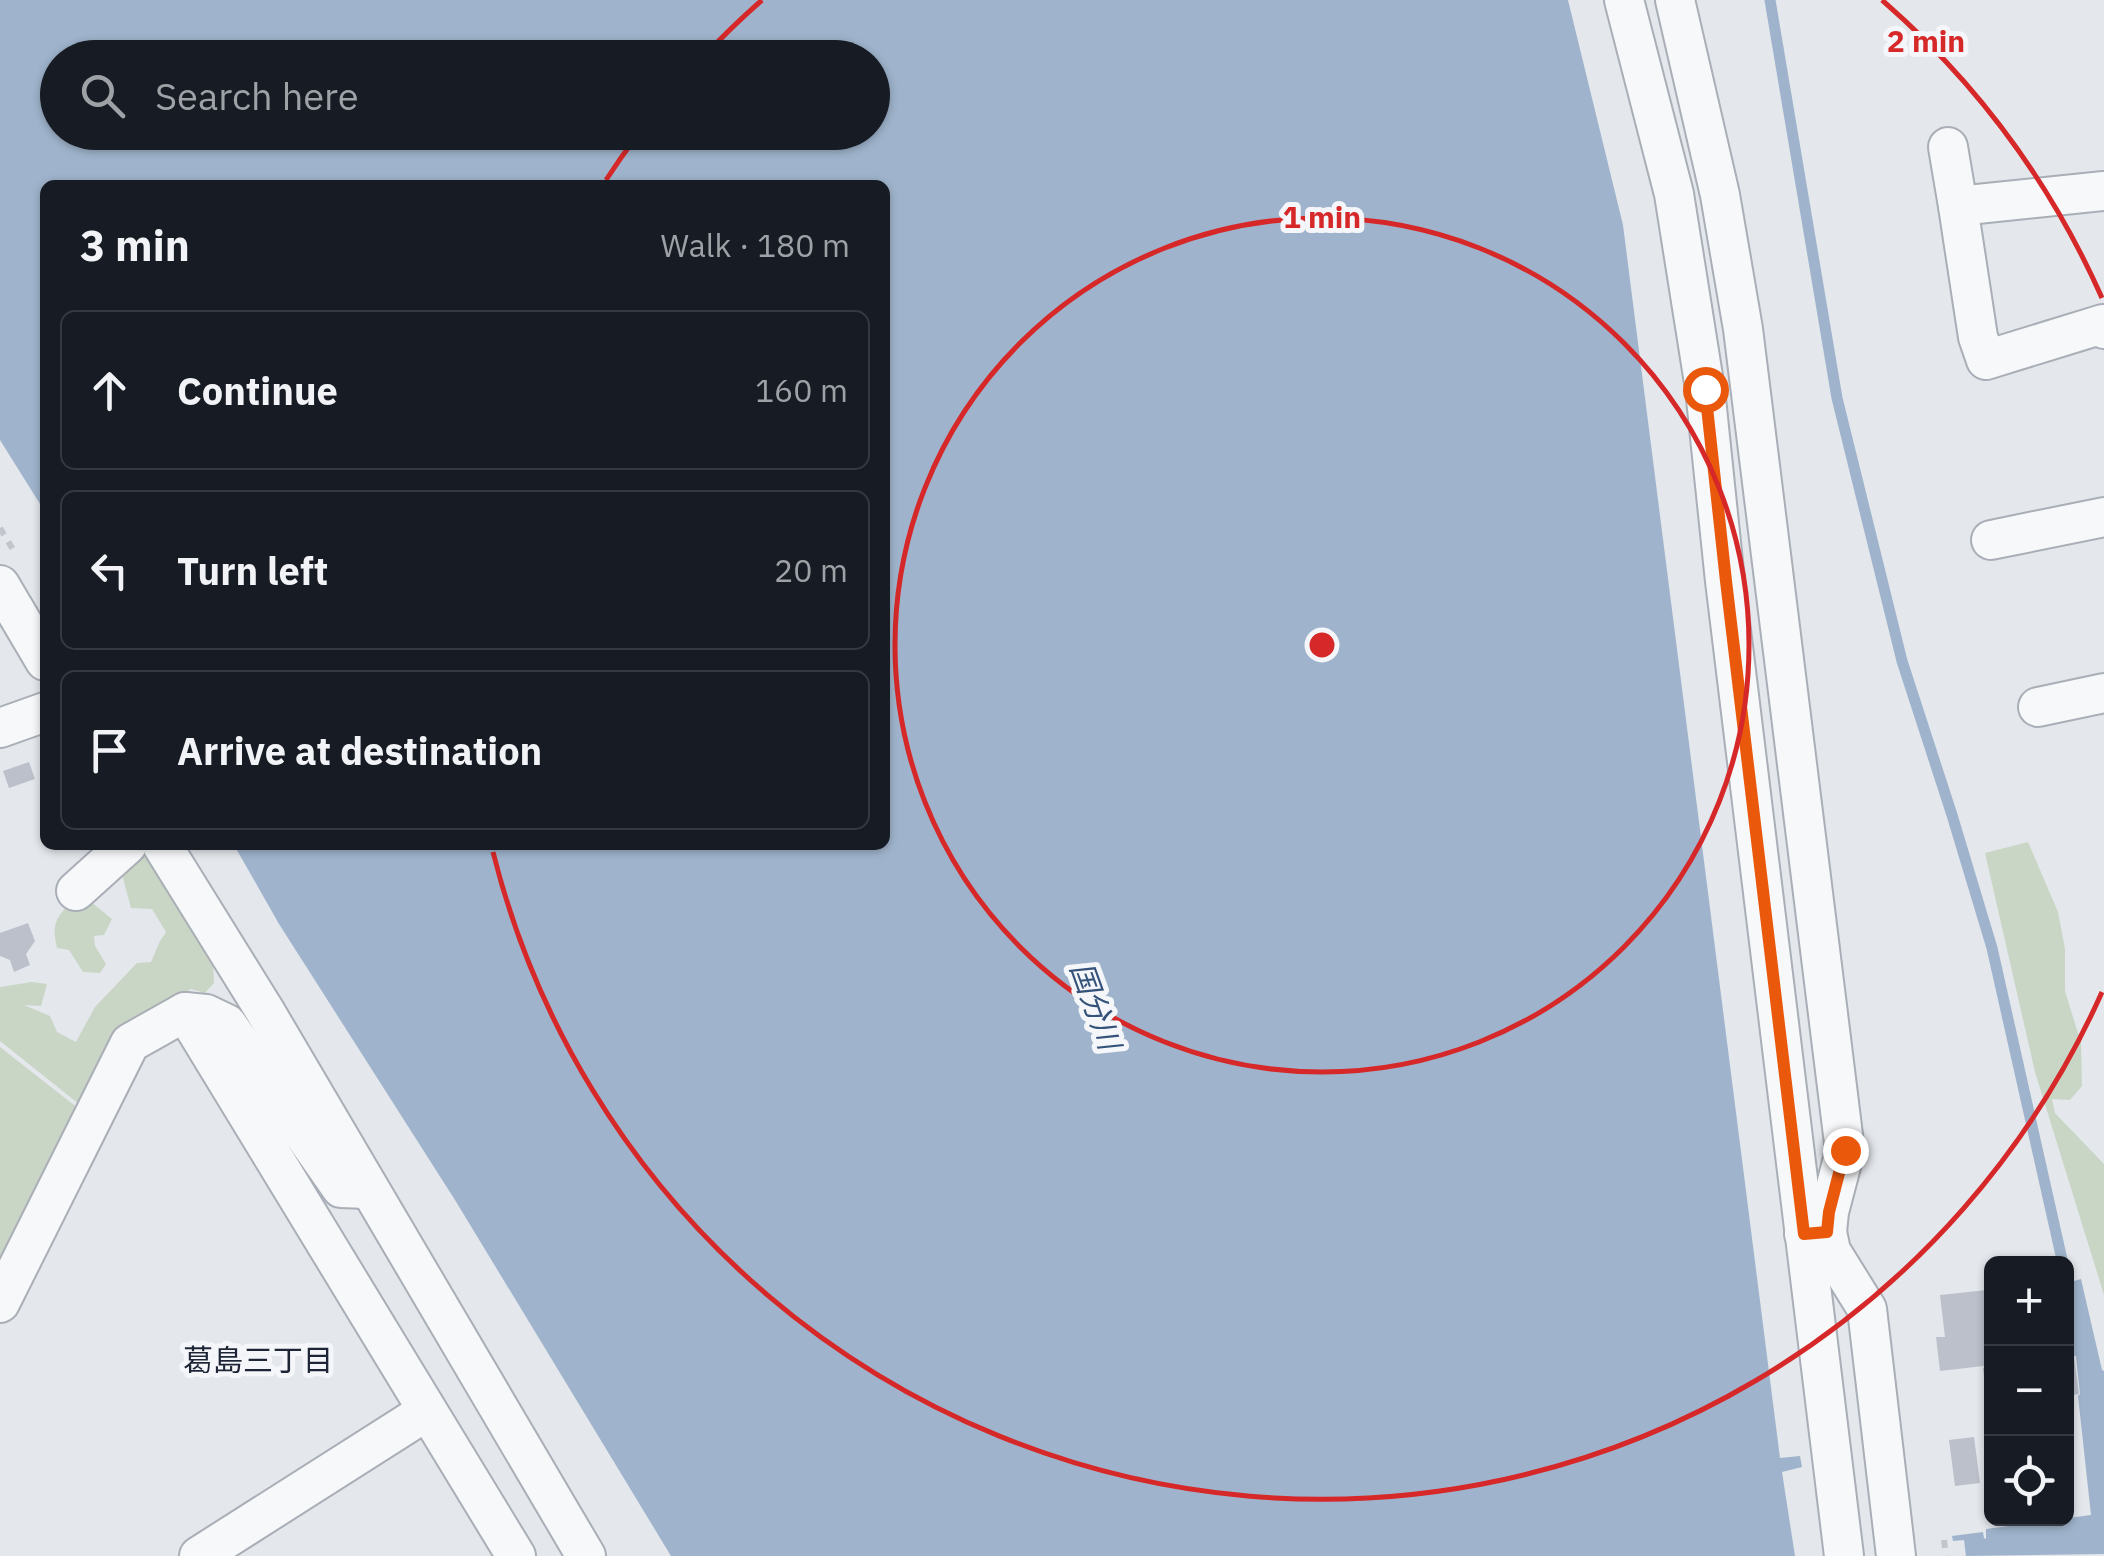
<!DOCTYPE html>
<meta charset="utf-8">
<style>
:root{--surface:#171b24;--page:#242831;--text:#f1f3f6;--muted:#9ea1a6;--line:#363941}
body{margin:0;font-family:"IBM Plex Sans","Noto Sans JP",sans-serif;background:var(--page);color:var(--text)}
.controls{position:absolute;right:30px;bottom:30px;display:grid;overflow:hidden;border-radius:15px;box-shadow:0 2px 8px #0004}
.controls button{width:90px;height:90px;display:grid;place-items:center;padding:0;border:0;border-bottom:2px solid var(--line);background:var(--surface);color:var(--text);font:50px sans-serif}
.stop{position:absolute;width:30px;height:30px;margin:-22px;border:8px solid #ea580c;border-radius:50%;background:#fff}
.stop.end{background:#ea580c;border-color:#fff;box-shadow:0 2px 10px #0008}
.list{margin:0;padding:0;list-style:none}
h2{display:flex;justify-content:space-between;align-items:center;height:130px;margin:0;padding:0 40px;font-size:42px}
h2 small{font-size:32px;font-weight:400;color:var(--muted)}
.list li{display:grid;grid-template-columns:65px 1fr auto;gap:30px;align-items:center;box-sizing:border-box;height:160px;margin:0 20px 20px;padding:0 20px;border:2px solid var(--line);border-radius:15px}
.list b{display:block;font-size:38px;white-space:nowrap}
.list em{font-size:32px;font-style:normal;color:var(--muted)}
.icon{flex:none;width:55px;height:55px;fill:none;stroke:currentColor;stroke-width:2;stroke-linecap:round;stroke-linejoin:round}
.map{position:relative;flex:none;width:2104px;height:1556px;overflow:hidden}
.search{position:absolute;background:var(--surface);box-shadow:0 2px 8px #0004;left:40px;top:40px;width:850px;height:110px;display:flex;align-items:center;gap:25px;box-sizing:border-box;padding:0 35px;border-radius:55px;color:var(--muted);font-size:38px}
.panel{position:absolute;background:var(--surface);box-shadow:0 2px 8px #0004;left:40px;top:180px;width:850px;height:670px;border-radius:15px}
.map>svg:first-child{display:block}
.green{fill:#c9d6c5}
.water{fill:#9fb4cc;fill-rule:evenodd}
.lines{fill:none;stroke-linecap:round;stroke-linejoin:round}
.stream{stroke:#9fb4cc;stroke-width:11}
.building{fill:#bbc0ca}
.minor-casing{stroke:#a9aeb7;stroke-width:42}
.path{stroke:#c2c5cb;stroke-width:6;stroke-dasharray:8 8;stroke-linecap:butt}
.minor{stroke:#f7f8fa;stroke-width:38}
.route{stroke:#ea580c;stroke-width:12}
.ring{fill:none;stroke:#d62828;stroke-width:5}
.labels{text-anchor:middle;stroke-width:10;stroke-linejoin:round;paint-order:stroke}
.water-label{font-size:30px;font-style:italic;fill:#34527a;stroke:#f4f6f9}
.neighbourhood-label{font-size:30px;fill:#1d2536;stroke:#f4f6f9}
.centre{fill:#d62828;stroke:#f4f6f9;stroke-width:5}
.ring-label{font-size:30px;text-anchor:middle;font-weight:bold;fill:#d62828;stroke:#f4f6f9;stroke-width:10;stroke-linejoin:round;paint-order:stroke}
</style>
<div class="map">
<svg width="2104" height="1556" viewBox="0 0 2104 1556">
<rect width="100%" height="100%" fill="#e4e7ec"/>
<g class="green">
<path d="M2028,842L2058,912L2065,949V991L2081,1043L2082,1086L2070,1100L2052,1099L2055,1113L2104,1164V1295L2035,1072L1985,853Z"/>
<path d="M148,856L213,964L214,983L205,993L191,989L153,1008L115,1036L79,1104L0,1041V987L32,982L47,984L41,1006L24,1005L50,1016L57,1032L76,1042L95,1007L137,963L151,962L160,941L166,932L152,909L131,908L122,874L127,861Z"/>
<path d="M71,902H91L112,919L104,935L94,936L95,946L106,964L100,973L83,972L69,950L57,948C52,924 55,919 71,902Z"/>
<path d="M0,1047L79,1109L0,1266Z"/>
</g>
<g class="water">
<path d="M0,0H1568L1623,225L1780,1458L1800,1456L1802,1467L1782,1472L1795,1556H671L455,1200L279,924L234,845H885V185H45V512L0,440ZM58,58H872V132H58Z"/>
<path d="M2081,1279L2102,1370L2104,1371V1554L1966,1556L1964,1540L1953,1541L1952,1536L1983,1532L1984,1538L1986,1539V1529L2091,1515L2078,1396L2080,1394L2076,1356H2066L2067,1283Z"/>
</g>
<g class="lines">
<path class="stream" d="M1770,0L1837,398L1902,661L1952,815L1992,948L2063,1264"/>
</g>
<g class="building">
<path d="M29,762L35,779L9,788L3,771Z"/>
<path d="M28,923L35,941L26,954L30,965L14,972L10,960L0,956V933Z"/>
<path d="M1987,1290L1992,1328V1365L1940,1371L1936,1337H1945L1940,1295Z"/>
<path d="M2074,1357L2079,1394L2066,1396V1358Z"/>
<path d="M1992,1367V1418H1989L1983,1368Z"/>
<path d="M1974,1437L1980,1483L1955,1486L1949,1440Z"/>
</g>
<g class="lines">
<g class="minor-casing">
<g id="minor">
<path d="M1624,0L1674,194L1705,389L1725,581L1844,1556"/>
<path d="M1675,0L1720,195L1743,329L1845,1151L1829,1212L1827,1232"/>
<path d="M1948,147L1958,206"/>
<path d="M2104,191L1958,206L1978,337L1986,360L2103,324L2104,329"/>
<path d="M1991,540L2104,517"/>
<path d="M0,585L45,661"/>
<path d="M2038,707L2104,693"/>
<path d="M0,728L45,712"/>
<path d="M162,845L265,1011L586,1556"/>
<path d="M76,891L127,845"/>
<path d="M185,1012L516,1556"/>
<path d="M1804,1234L1827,1232L1831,1251L1867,1309L1896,1556"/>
<path d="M0,1303L130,1043L185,1012L206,1014L227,1024L341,1188L366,1189"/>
<path d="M199,1556L427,1411"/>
</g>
</g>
<g class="path">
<path d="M0,528L15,553"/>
<path d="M1944,1540L1946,1556"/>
</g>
<use href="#minor" class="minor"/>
</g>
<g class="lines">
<path class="route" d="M1705,389L1726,581L1804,1234L1827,1232L1829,1212L1845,1150"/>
</g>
<g class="ring">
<circle cx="1322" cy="645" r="427"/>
<path d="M2102 992A854 854 0 0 1 493 852M606 180A854 854 0 0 1 636 137M703 57A854 854 0 0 1 762 0M1882 0A854 854 0 0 1 2102 298"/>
</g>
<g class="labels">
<g class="water-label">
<text transform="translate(1095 1006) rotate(70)" y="10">国分川</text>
</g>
<g class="neighbourhood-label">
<text x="258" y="1371">葛島三丁目</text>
</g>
</g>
<circle cx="1322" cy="645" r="15" class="centre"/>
<g class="ring-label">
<text x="1926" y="52">2 min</text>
<text x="1322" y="228">1 min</text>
</g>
</svg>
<div class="controls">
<button>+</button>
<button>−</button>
<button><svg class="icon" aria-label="locate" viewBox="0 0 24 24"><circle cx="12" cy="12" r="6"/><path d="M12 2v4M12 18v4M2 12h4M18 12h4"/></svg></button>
</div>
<div class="stop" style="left:1705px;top:389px"></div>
<div class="stop end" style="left:1845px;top:1150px"></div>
<div class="search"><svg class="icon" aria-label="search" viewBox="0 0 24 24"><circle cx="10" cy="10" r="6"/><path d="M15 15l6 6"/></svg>Search here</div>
<section class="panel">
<h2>3 min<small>Walk · 180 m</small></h2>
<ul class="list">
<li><svg class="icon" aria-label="ahead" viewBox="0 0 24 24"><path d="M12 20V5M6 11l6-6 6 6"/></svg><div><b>Continue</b></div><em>160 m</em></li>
<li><svg class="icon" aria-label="left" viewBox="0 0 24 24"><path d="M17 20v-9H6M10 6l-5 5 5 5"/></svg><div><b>Turn left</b></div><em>20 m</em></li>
<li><svg class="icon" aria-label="arrive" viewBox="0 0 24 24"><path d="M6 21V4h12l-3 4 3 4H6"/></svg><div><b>Arrive at destination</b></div></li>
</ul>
</section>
</div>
